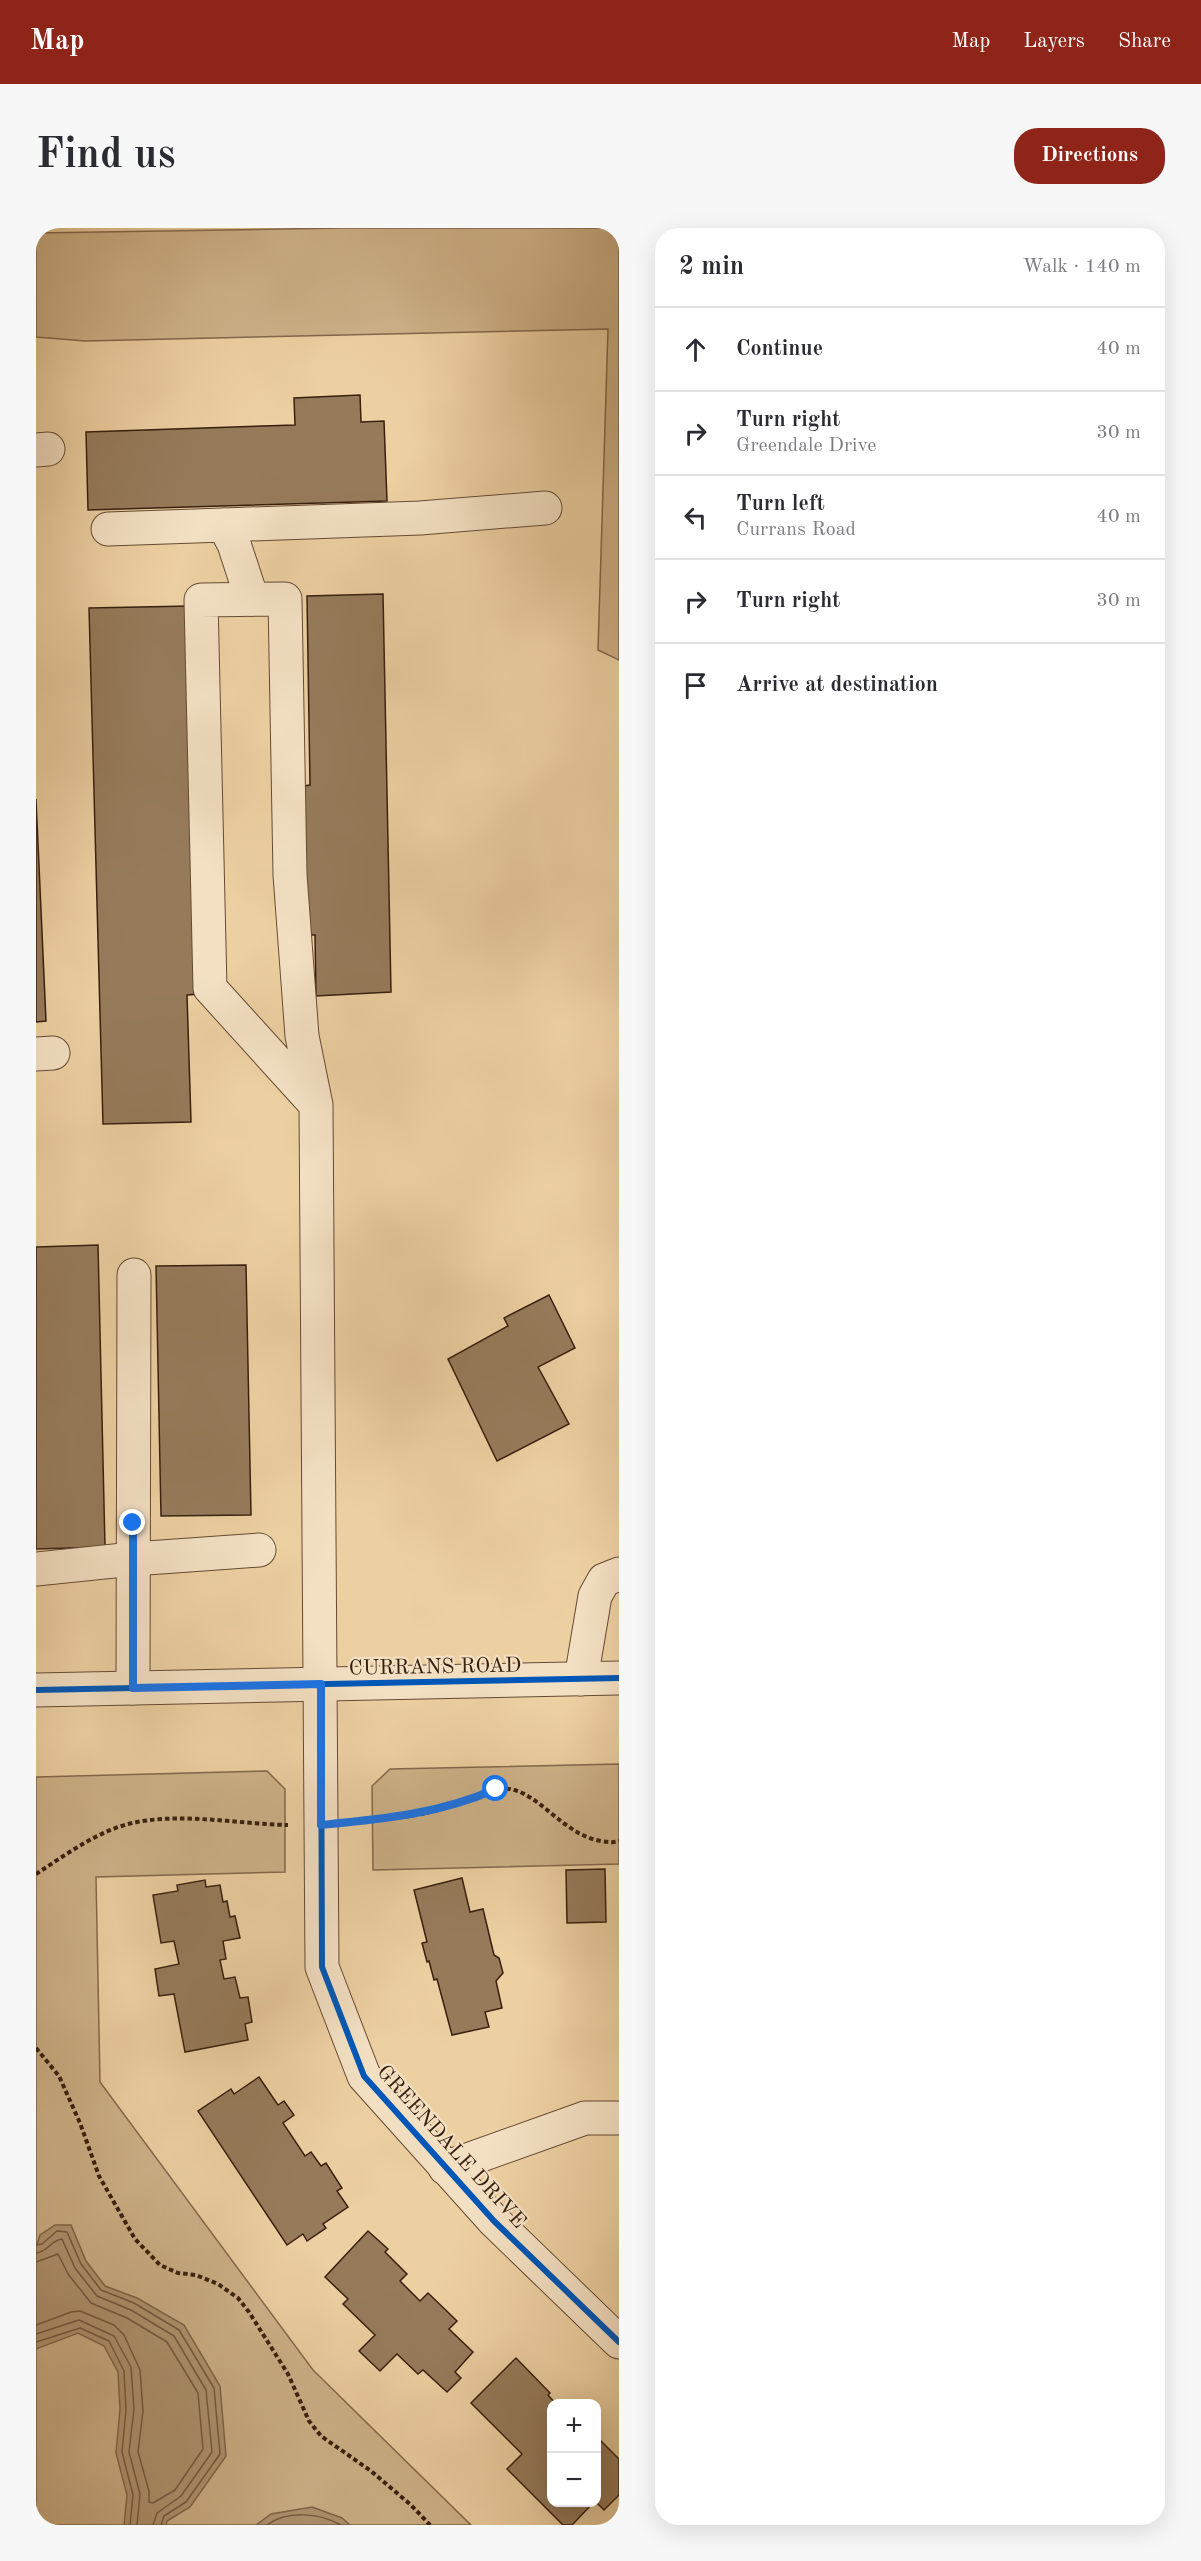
<!DOCTYPE html>
<meta charset="utf-8">
<style>
:root{--surface:#fff;--page:#f7f7f7;--text:#2b2b33;--muted:#7c7c81;--line:#e1e1e2;--accent:#8f2418}
body{margin:0;font-family:"Old Standard TT",serif;background:var(--page);color:var(--text)}
.controls{position:absolute;right:18px;bottom:18px;display:grid;overflow:hidden;border-radius:12px;box-shadow:0 6px 24px #0002}
.controls button{width:54px;height:54px;display:grid;place-items:center;padding:0;border:0;border-bottom:2px solid var(--line);background:var(--surface);color:var(--text);font:30px sans-serif}
.stop{position:absolute;width:18px;height:18px;margin:-14px;border:4px solid #1a73e8;border-radius:50%;background:#fff}
.stop.end{background:#1a73e8;border-color:#fff;box-shadow:0 2px 6px #0008}
.list{margin:0;padding:0;list-style:none}
h2{display:flex;justify-content:space-between;align-items:center;height:78px;margin:0;padding:0 24px;font-size:26px}
h2 small{font-size:20px;font-weight:400;color:var(--muted)}
.list li{display:grid;grid-template-columns:39px 1fr auto;gap:18px;align-items:center;box-sizing:border-box;height:84px;padding:0 24px;border-top:2px solid var(--line)}
.list b{display:block;font-size:22px;white-space:nowrap}
.list p{margin:0;font-size:20px;white-space:nowrap;color:var(--muted)}
.list em{font-size:20px;font-style:normal;color:var(--muted)}
.icon{flex:none;width:33px;height:33px;fill:none;stroke:currentColor;stroke-width:2;stroke-linecap:round;stroke-linejoin:round}
.map{position:relative;flex:none;width:583px;height:2297px;overflow:hidden;border-radius:24px}
header{display:flex;align-items:center;gap:36px;box-sizing:border-box;height:84px;padding:0 30px;background:var(--accent);color:#fff}
header strong{font-size:28px}
nav{display:flex;gap:33px;margin-inline-start:auto;font-size:21px}
.intro{display:flex;align-items:center;justify-content:space-between;box-sizing:border-box;height:144px;padding:0 36px}
h1{margin:0;font-size:42px}
.button{padding:15px 27px;border-radius:24px;background:var(--accent);color:#fff;font-size:21px;font-weight:700}
main{display:flex;gap:36px;padding:0 36px}
aside{flex:1;background:var(--surface);border-radius:24px;box-shadow:0 6px 24px #0002}
.map>svg:first-child{display:block}
.green{fill:#ceb289;stroke:#83684c;stroke-width:1.5}
.water{fill:#af9470;stroke:#7f6549;stroke-width:1.5}
.lines{fill:none;stroke-linecap:round;stroke-linejoin:round}
.shore{stroke:#745a40;stroke-width:1.5}
.building{fill:#967b5b;stroke:#381f0f;stroke-width:1.5}
.minor-casing{stroke:#654b34;stroke-width:35}
.path{stroke:#381f0f;stroke-width:4;stroke-dasharray:4.5 3;stroke-linecap:butt}
.minor{stroke:#f3e0c3;stroke-width:33}
.cycleway-casing{stroke:#f3e0c3;stroke-width:10}
.cycleway{stroke:#0057b8;stroke-width:6}
.route{stroke:#1a73e8;stroke-width:8}
.labels{text-anchor:middle;stroke-width:4.5;stroke-linejoin:round;paint-order:stroke}
.street-label{font-size:21px;fill:#381f0f;stroke:#f3e0c3}
</style>
<header>
<strong>Map</strong>
<nav><a>Map</a><a>Layers</a><a>Share</a></nav>
</header>
<div class="intro"><h1>Find us</h1><a class="button">Directions</a></div>
<main>
<div class="map">
<svg width="583" height="2297" viewBox="0 0 583 2297">
<rect width="100%" height="100%" fill="#edd0a2"/>
<filter id="stains"><feTurbulence type="fractalNoise" baseFrequency=".00333" numOctaves="4"/><feColorMatrix values="0 0 0 0 .2 0 0 0 0 .09 0 0 0 0 .02 0 0 0 .5 -.17"/></filter>
<radialGradient id="worn" r=".72"><stop offset=".6" stop-color="#630" stop-opacity="0"/><stop offset="1" stop-color="#630" stop-opacity=".3"/></radialGradient>
<g class="green">
<path d="M306,0H583V432L562,422L572,101L49,113L0,109V5Z"/>
<path d="M583,1536V1636L337,1642L336,1558L354,1541Z"/>
<path d="M231,1543L249,1561V1644L60,1649L64,1854L277,2142L435,2297H0V1549Z"/>
</g>
<g class="water">
<path d="M19,1997H35L50,2033L69,2058L101,2070L148,2097L184,2158L190,2228L154,2279L131,2293L130,2297H88L91,2267L80,2225L84,2181L82,2144L68,2118L42,2105L0,2121V2019L4,2007Z"/>
<path d="M276,2279L306,2290L314,2297H220L235,2286Z"/>
</g>
<g class="lines">
<g class="shore">
<path d="M0,2017L6,2016L21,2003L31,2004L45,2036L65,2062L98,2075L143,2102L178,2160L184,2226L150,2274L128,2288L125,2297"/>
<path d="M0,2025C12,2024 15,2012 26,2011L39,2040L61,2068L95,2082L138,2108L170,2162L176,2224L145,2268L121,2285L117,2297"/>
<path d="M0,2034L22,2026L32,2046L55,2075L91,2090L131,2114L162,2165L167,2221L139,2262L117,2275L113,2274V2263L102,2224L107,2183L104,2142L88,2107L78,2097L44,2083L35,2084L0,2097"/>
<path d="M0,2106L43,2092L78,2108L95,2139L98,2181L93,2224L104,2266L101,2297"/>
<path d="M0,2114L44,2100L73,2113L88,2143L90,2182L86,2224L97,2267L94,2297"/>
<path d="M231,2297C252,2282 283,2285 305,2297"/>
</g>
</g>
<g class="building">
<path d="M324,167L325,194L348,193L351,273L52,282L50,204L259,197L258,170Z"/>
<path d="M347,366L355,764L280,768L279,707H264L261,559L274,557L271,368Z"/>
<path d="M154,378L164,766L151,767L155,894L67,896L53,380Z"/>
<path d="M0,571L10,793L0,794Z"/>
<path d="M62,1017L69,1319L0,1321V1019Z"/>
<path d="M210,1037L215,1287L125,1288L120,1038Z"/>
<path d="M513,1067L539,1120L502,1139L533,1196L461,1233L412,1131L472,1098L468,1090Z"/>
<path d="M569,1641L570,1694L531,1695L530,1642Z"/>
<path d="M426,1650L434,1684L447,1681L458,1727L463,1730L467,1745L460,1753L466,1780L449,1784L453,1799L416,1807L401,1751L398,1752L393,1733L391,1734L386,1715L391,1714L378,1662Z"/>
<path d="M169,1652L170,1659L184,1657L187,1674L191,1673L194,1689L199,1688L204,1710L187,1713L190,1731L184,1732L188,1751L199,1749L204,1770L212,1769L216,1794L209,1796L212,1812L149,1824L138,1766L123,1768L119,1741L143,1736L138,1713L125,1715L117,1667L142,1663L141,1657Z"/>
<path d="M223,1849L242,1877L248,1873L258,1887L247,1895L269,1928L275,1924L285,1938L290,1935L306,1960L301,1963L312,1979L287,1996L290,2000L271,2013L267,2006L251,2017L162,1883L195,1861L198,1866Z"/>
<path d="M332,2003L352,2021L349,2024L371,2046L364,2053L384,2073L392,2065L421,2093L413,2101L437,2124L419,2144L425,2150L411,2164L387,2142L382,2146L361,2126L344,2143L323,2123L339,2107L307,2076L312,2071L289,2049Z"/>
<path d="M480,2130L514,2165L512,2167L520,2176H516V2274H558L536,2297H527L471,2241L486,2226L435,2175Z"/>
<path d="M560,2208L583,2231V2267L568,2282L560,2274Z"/>
</g>
<g class="lines">
<g class="minor-casing">
<g id="minor">
<path d="M0,222L12,221"/>
<path d="M188,297L384,290L509,280"/>
<path d="M72,301L188,297L198,316L216,371"/>
<path d="M0,826L17,825"/>
<path d="M280,877L174,760L165,372L249,371L254,647L266,808L280,877L286,1739L328,1848L458,1993L583,2114"/>
<path d="M0,1341L97,1331L223,1322"/>
<path d="M545,1451L559,1368L568,1352L583,1346"/>
<path d="M97,1460L98,1047"/>
<path d="M0,1462L583,1450"/>
<path d="M409,1940L549,1890H583"/>
</g>
</g>
<g class="path">
<path d="M317,1594C340,1592 363,1590 386,1586C408,1582 456,1559 474,1561C504,1566 528,1607 565,1613C572,1614 577,1615 583,1613"/>
<path d="M0,1646C31,1626 64,1601 101,1594C151,1585 202,1596 252,1597"/>
<path d="M0,1820L23,1848L44,1895L63,1948L99,2011L124,2037L142,2045L160,2047L182,2056L202,2070L213,2084L252,2146L273,2193L285,2208L335,2243L375,2277L394,2297"/>
</g>
<use href="#minor" class="minor"/>
<g class="cycleway-casing">
<g id="cycleway">
<path d="M285,1456L286,1739L328,1848L458,1993L583,2114"/>
<path d="M0,1462L583,1450"/>
</g>
</g>
<use href="#cycleway" class="cycleway"/>
</g>
<g class="lines">
<path class="route" d="M97,1295V1460L285,1456V1597C347,1591 403,1586 460,1561"/>
</g>
<g class="labels">
<g class="street-label">
<text transform="translate(399 1438) rotate(-1)" y="7">CURRANS ROAD</text>
<text transform="translate(416 1918) rotate(48)" y="7">GREENDALE DRIVE</text>
</g>
</g>
<rect width="100%" height="100%" filter="url(#stains)"/>
<rect width="100%" height="100%" fill="url(#worn)"/>
</svg>
<div class="controls">
<button>+</button>
<button>−</button>
</div>
<div class="stop" style="left:460px;top:1561px"></div>
<div class="stop end" style="left:97px;top:1295px"></div>
</div>
<aside>
<h2>2 min<small>Walk · 140 m</small></h2>
<ul class="list">
<li><svg class="icon" aria-label="ahead" viewBox="0 0 24 24"><path d="M12 20V5M6 11l6-6 6 6"/></svg><div><b>Continue</b></div><em>40 m</em></li>
<li><svg class="icon" aria-label="right" viewBox="0 0 24 24"><path d="M7 20v-9h11M14 6l5 5-5 5"/></svg><div><b>Turn right</b><p>Greendale Drive</p></div><em>30 m</em></li>
<li><svg class="icon" aria-label="left" viewBox="0 0 24 24"><path d="M17 20v-9H6M10 6l-5 5 5 5"/></svg><div><b>Turn left</b><p>Currans Road</p></div><em>40 m</em></li>
<li><svg class="icon" aria-label="right" viewBox="0 0 24 24"><path d="M7 20v-9h11M14 6l5 5-5 5"/></svg><div><b>Turn right</b></div><em>30 m</em></li>
<li><svg class="icon" aria-label="arrive" viewBox="0 0 24 24"><path d="M6 21V4h12l-3 4 3 4H6"/></svg><div><b>Arrive at destination</b></div></li>
</ul>
</aside>
</main>
